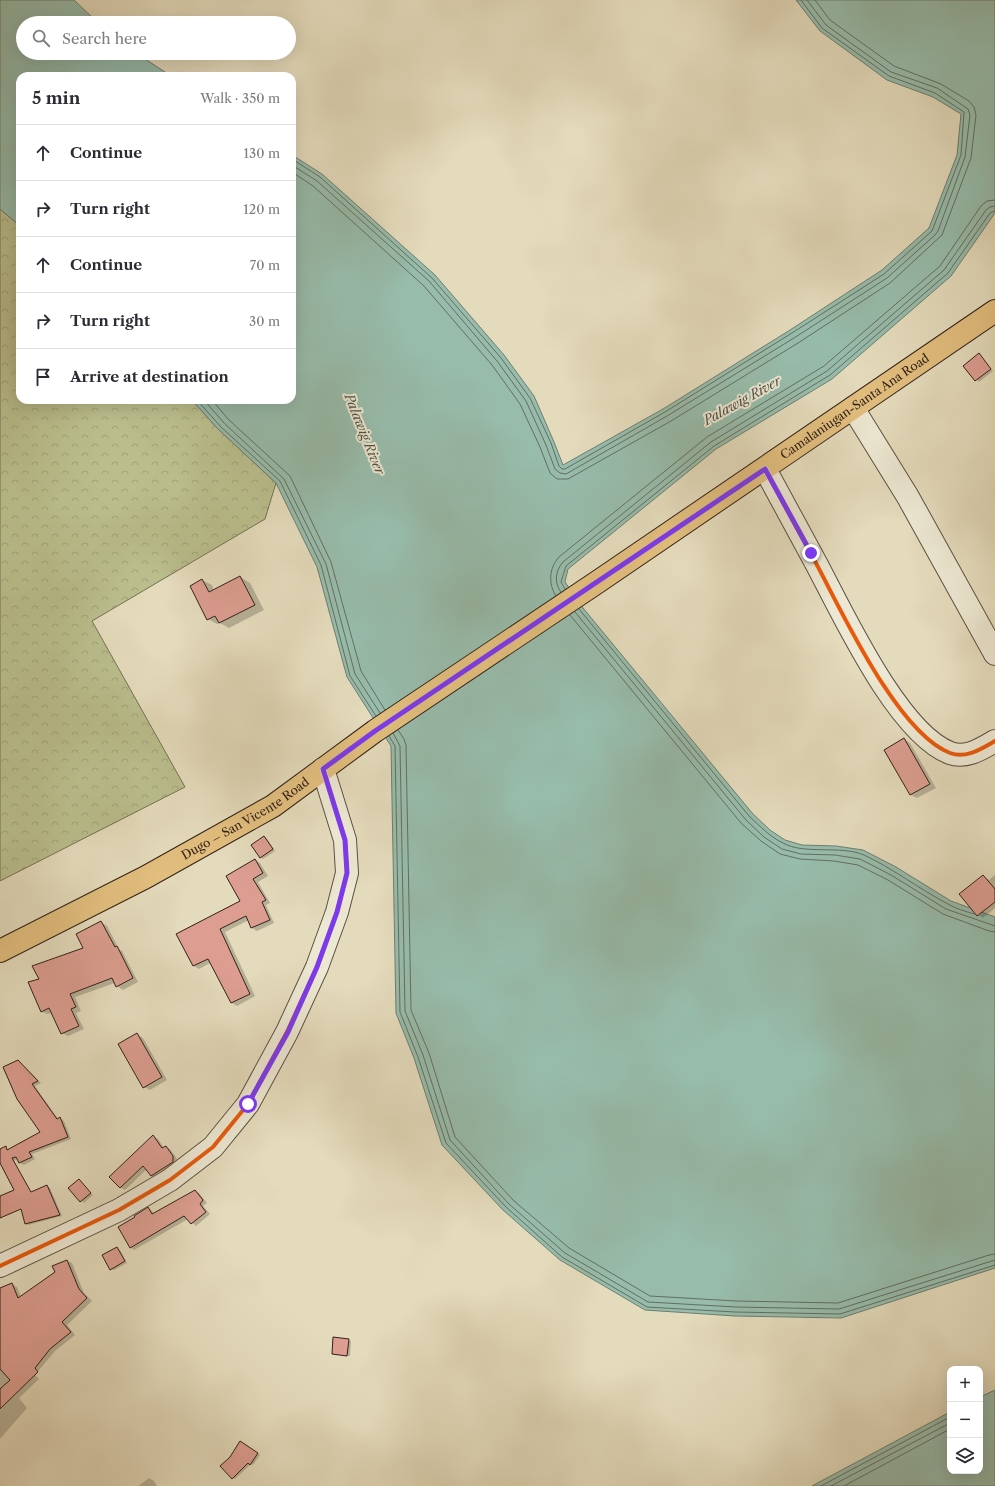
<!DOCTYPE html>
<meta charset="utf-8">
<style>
:root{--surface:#fff;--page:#f2f2f3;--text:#2b2b33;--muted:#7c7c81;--line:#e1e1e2}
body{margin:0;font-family:"Libre Caslon Text",serif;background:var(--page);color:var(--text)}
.controls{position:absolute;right:12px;bottom:12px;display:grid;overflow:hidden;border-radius:8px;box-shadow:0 4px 16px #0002}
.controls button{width:36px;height:36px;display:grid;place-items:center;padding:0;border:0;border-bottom:1px solid var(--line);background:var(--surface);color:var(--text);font:20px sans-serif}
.stop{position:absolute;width:12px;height:12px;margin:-9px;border:3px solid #7c3aed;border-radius:50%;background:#fff}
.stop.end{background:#7c3aed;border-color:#fff;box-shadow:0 1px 4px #0008}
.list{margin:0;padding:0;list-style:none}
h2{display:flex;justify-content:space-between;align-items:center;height:52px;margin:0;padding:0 16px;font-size:17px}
h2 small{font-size:13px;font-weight:400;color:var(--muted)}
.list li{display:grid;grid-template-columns:26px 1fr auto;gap:12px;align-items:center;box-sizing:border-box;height:56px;padding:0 16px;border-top:1px solid var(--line)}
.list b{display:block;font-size:15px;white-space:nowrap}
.list em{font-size:13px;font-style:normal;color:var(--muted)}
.icon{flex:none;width:22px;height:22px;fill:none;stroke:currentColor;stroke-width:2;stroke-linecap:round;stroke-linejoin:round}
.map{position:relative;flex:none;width:995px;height:1486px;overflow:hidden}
.search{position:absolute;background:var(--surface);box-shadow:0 4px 16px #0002;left:16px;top:16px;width:280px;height:44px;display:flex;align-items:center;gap:10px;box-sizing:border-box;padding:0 14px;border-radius:22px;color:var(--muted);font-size:15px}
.panel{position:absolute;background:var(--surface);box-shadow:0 4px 16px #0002;left:16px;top:72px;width:280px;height:332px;border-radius:12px}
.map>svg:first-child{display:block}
.forest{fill:url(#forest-crowns);stroke:#747054}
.water{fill:#97bcab;stroke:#6d7e71}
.shadow{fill:#0003}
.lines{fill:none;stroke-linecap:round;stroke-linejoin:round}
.shore{stroke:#636e62;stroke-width:1}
.building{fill:#dd9e91;stroke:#2f211a}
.minor-casing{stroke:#5c5042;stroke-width:24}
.major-casing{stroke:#2f211a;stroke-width:24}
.minor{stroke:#ede8d3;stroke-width:22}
.major{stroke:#e2be7e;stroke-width:22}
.cycleway-casing{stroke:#ede8d3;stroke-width:6}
.cycleway{stroke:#e8590c;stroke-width:4}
.route{stroke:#7c3aed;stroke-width:5}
.labels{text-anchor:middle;stroke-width:4;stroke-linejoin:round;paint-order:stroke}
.street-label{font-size:12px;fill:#2f211a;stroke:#ede8d3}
.water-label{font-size:13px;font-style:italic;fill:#4e5046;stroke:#ede8d3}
</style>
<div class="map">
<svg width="995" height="1486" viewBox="0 0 995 1486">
<defs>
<pattern id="forest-crowns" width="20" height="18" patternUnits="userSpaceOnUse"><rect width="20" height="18" fill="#babe8d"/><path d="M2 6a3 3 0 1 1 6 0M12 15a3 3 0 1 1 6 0" fill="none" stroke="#a0a379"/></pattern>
</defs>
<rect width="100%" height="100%" fill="#e4dbbc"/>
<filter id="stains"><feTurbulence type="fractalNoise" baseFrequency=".005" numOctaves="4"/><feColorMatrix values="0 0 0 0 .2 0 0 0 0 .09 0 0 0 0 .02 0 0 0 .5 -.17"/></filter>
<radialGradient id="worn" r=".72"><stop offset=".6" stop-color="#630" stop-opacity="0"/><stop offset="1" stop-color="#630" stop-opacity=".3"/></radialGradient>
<path class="forest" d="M0,209L20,226V400H192L218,429L276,483L265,519L92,621L185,787L0,881Z"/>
<g class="water">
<path d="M0,0H74L98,23H23V53H136L171,76H20V226L0,209Z"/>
<path d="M796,0H995V213L951,276L832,379L716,449L568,569L565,582L583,608L753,814L770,830L785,840L802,845L836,846L863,850L896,867L951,901L995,917V1268L841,1318L735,1316L645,1310L560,1260L503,1210L442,1145L414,1058L396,1013L391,746L347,677L317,567L276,483L218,429L192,400H292V155L322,174L435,275L504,355L534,396L554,442L563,465L663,409L790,330L882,270L929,228L957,155L961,114L933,97L887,80L820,31Z"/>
<path d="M995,1390V1486H812L950,1412V1471H980V1397Z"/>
</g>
<g class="shadow">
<path d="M979,355L993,371L979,382L964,366Z"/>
<path d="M240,577L250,583L264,610L229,628L220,623L217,624L208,619L202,580L212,585L214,591Z"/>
<path d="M904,739L910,743L936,788L917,798L911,795L885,750Z"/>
<path d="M264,837L267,839L275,851L263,859L260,857Z"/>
<path d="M255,860L260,863L268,876L258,882L270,903L266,905L274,923L257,931L252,928L249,920L225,932L255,996L237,1006L232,1003L210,963L199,969L194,966L178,934L241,901Z"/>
<path d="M995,875V908L983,918L978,915L961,894L983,876L989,880Z"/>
<path d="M101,922L107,926L119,949L122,951L138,982L123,990L117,986L115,983L75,997L81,1011L76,1013L84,1029L68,1036L62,1033L52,1013L47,1014L41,1011L40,979L84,949Z"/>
<path d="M137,1034L143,1038L167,1080L150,1090L144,1087Z"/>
<path d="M18,1061L22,1064L41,1083L35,1086L58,1119L60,1118L64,1121L71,1139L32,1154L35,1159L24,1165L20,1163L18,1159L13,1161L9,1159L42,1132Z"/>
<path d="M153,1136L158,1139L164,1148L166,1147L170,1149L177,1159V1164L156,1178L151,1176L147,1169L125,1190L120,1187Z"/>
<path d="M79,1180L93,1195L84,1203L70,1188Z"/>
<path d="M47,1186L50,1188L62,1216L28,1225L26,1223L30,1191L33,1192Z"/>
<path d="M195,1191L199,1193L207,1203L203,1206L210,1214L196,1226L188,1219L134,1250L130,1247L136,1218L148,1208L152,1211L154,1214Z"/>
<path d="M117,1248L120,1250L127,1263L114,1270L111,1269Z"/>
<path d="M67,1261L72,1263L84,1293L92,1301L67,1325L75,1335L55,1351L35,1375L39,1379L19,1398L27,1408L0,1439V1410L3,1407L0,1404V1289L12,1284L17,1287L21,1297L56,1273Z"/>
<path d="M348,1340L351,1341L350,1356L333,1354Z"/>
<path d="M241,1442L260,1455L253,1465L251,1464L235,1479L233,1478L231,1458Z"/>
<path d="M149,1478L154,1481L157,1486H138Z"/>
</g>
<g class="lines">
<g class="shore">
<path d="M292,159L320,177L432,278L501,358L530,398L551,443L559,466L562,469H565L665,412L792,333L884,274L932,231L961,155L964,112L935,93L889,76L822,28L801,0"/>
<path d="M292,165L317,181L429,281L497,361L526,401L546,445L555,469L560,473L566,474L667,416L794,338L887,278L935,235L938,231L965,157L970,115L968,109L937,88L891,72L826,25L807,0"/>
<path d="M292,172L313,186L424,286L492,365L520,404L540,447L550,473L557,479H568L671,421L798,343L890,283L942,235L971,158L976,115L974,107L969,101L941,84L894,66L830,20L815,0"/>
<path d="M197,400L221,427L280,481L321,565L350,676L376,716"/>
<path d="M204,400L224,423L284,479L326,564L355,674L380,713"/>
<path d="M212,400L228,419L290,476L331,562L361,671L385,710"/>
<path d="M565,589L561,582L566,566L714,446L830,375L948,273L990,213L995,211"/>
<path d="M561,592C554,583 555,571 563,562L711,442L827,371L944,270L986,210L990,207L995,206"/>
<path d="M556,596C548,584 549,568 559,557L707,437L824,366L940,266L981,206L987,201L995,200"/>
<path d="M579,609L749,816C760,826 770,837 783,843C804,855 841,845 864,855C894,869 919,889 948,904C956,909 965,911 974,914"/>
<path d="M575,612L746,820L764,837L782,849L801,854L835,855L860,859L891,875L946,909L995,926"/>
<path d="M570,615L741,823L761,841L780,854L800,859L834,861L858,865L888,880L943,914L989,931L995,932"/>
<path d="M398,730L404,739L406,745L411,1010L429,1053L455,1137L513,1200L569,1248L650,1296L736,1301L838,1303L989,1255L995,1254"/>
<path d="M393,733L400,746L405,1011L423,1055L450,1140L509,1204L565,1253L648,1302L736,1307L839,1309L995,1260"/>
<path d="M389,736L395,746L400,1012L418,1057L446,1143L506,1207L562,1257L647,1307L735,1312L840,1314L995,1265"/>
<path d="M821,1486L950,1417"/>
<path d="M831,1486L950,1423"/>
<path d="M844,1486L950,1429"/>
</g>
</g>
<g class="building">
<path d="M979,353L991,369L975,381L963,366Z"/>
<path d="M240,576L255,605L219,623L215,616L207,620L190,586L202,579L209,592Z"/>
<path d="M904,738L930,784L910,795L884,750Z"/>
<path d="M264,836L273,849L260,858L251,845Z"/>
<path d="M255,859L263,873L253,879L266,900L262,902L270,920L251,928L246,916L220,929L250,994L231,1003L208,959L193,966L176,934L240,901L226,876Z"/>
<path d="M983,875L995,889V902L977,916L959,894Z"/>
<path d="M101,921L115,947L117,946L133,978L116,987L112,978L70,994L76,1007L71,1009L79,1026L61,1034L49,1008L41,1012L28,982L39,979L32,966L83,948L76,934Z"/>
<path d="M137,1033L162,1077L143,1088L118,1044Z"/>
<path d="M18,1060L38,1081L32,1084L57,1119L60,1117L68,1137L29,1152L32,1157L19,1163L16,1157L12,1158L31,1192L47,1185L60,1215L25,1224L21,1209L0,1218V1196L14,1190L0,1163V1149L6,1146L7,1150L40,1132L17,1099L3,1067Z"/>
<path d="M153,1135L162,1148L166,1146L173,1156V1162L151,1176L143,1166L120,1188L109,1177Z"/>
<path d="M79,1179L91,1193L80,1202L68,1188Z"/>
<path d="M195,1190L203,1200L200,1204L206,1212L191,1224L184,1216L130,1248L118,1227L135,1217L134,1216L148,1207L152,1214Z"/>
<path d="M117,1247L125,1261L110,1270L102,1255Z"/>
<path d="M67,1260L79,1289L87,1298L62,1322L71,1332L50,1349L35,1368L38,1372L0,1409V1389L10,1380L0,1369V1288L12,1283L18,1298L55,1272L52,1266Z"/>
<path d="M333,1337L349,1339L347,1356L332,1354Z"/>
<path d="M240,1441L258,1453L250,1465L248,1463L232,1479L220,1466L230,1457Z"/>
</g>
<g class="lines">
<g class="minor-casing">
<g id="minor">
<path d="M853,408L908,497L995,654"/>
<path d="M765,469C782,501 800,533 817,565C843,614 898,733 950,753C966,759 981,749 995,741"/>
<path d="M0,1266L119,1210L170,1180L213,1147L248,1104L287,1032L317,967L337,912L347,873L345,840L323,769"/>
</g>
</g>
<g class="major-casing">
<g id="major">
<path id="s1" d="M0,951L146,877L273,806L375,731L596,583L995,311"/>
</g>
</g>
<use href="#minor" class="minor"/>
<use href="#major" class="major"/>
<g class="cycleway-casing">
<g id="cycleway">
<path d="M765,469C782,501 800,533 817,565C843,614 898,733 950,753C966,759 981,749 995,741"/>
<path d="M0,1266L119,1210L170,1180L213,1147L248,1104L287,1032L317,967L337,912L347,873L345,840L323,769"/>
</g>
</g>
<use href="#cycleway" class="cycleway"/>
</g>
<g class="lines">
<path class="route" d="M248,1104L288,1032L317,967L337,912L347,873L345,840L323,769L375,731L765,469L811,553"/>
</g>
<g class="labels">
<g class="street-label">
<text dy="4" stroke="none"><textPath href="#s1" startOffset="1015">Camalaniugan-Santa Ana Road</textPath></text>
<text dy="4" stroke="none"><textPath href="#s1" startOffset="279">Dugo – San Vicente Road</textPath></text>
</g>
<g class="water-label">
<text transform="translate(742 400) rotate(-29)" y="5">Palawig River</text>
<text transform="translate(365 434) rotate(68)" y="5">Palawig River</text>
</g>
</g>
<rect width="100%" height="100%" filter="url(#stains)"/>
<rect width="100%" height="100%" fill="url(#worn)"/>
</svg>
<div class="controls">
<button>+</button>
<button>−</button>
<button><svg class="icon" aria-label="layers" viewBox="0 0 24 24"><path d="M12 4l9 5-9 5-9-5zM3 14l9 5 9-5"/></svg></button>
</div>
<div class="stop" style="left:248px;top:1104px"></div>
<div class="stop end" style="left:811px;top:553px"></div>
<div class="search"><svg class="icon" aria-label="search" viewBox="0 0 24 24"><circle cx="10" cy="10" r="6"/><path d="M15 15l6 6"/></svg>Search here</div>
<section class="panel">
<h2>5 min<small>Walk · 350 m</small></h2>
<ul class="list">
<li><svg class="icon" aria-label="ahead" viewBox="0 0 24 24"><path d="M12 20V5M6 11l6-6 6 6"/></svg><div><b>Continue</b></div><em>130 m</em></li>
<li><svg class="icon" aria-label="right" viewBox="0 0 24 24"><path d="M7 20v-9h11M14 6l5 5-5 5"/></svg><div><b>Turn right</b></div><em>120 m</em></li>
<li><svg class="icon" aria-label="ahead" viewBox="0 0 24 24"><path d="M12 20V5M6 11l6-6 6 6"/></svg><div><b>Continue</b></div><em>70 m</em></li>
<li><svg class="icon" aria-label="right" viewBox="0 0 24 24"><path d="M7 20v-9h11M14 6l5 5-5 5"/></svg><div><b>Turn right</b></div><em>30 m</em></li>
<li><svg class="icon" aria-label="arrive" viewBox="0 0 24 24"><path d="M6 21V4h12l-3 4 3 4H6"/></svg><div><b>Arrive at destination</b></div></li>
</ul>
</section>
</div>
